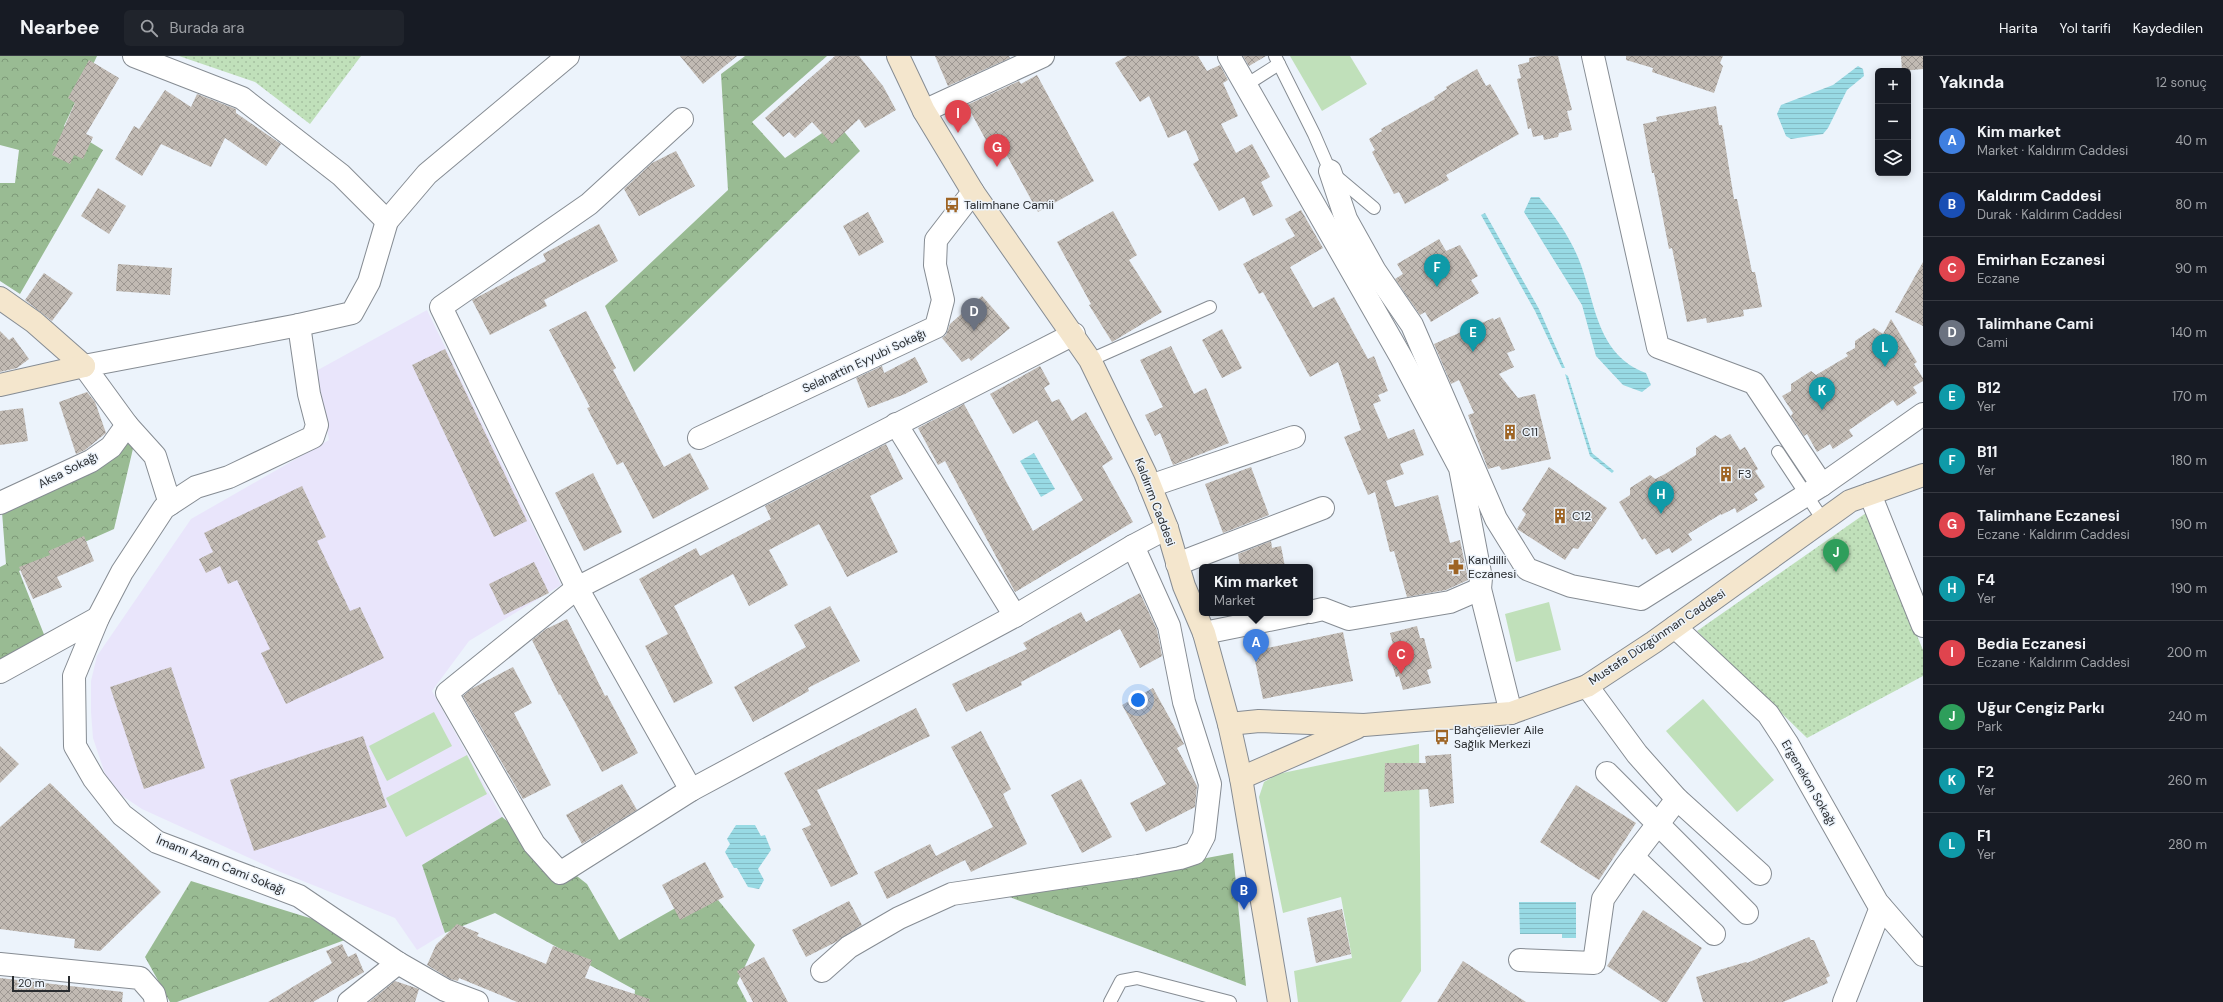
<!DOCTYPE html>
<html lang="tr">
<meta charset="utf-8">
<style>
:root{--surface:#171b24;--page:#20242c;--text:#f1f3f6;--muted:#9ea1a6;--line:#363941;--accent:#2563eb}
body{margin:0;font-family:"DM Sans",sans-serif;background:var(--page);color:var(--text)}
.controls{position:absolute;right:12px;top:12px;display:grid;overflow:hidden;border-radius:6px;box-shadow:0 2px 10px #0003}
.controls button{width:36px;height:36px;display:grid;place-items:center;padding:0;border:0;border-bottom:1px solid var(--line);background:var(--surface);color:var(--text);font:20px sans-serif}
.scale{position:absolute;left:12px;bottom:10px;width:58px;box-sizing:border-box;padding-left:4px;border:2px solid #292c2f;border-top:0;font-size:11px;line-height:14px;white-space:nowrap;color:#292c2f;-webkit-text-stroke:3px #ecf3fb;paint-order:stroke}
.you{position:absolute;left:1138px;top:644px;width:14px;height:14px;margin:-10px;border:3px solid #fff;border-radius:50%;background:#1a73e8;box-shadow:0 0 0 6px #1a73e833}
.badge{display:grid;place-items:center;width:26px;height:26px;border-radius:50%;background:var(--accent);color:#fff;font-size:13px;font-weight:700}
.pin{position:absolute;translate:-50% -33px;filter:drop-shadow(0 1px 2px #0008)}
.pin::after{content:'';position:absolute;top:21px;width:14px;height:12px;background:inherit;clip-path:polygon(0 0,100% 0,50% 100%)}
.popup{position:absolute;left:1199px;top:508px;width:114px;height:52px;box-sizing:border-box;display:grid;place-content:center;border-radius:6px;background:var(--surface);filter:drop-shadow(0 1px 3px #0005);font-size:13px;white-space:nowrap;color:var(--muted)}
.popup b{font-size:15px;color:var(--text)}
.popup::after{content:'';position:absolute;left:50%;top:100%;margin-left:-8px;border:8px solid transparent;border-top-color:var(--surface)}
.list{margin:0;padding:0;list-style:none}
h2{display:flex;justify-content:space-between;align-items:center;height:52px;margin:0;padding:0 16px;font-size:17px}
h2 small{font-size:13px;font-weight:400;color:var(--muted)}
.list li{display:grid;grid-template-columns:26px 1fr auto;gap:12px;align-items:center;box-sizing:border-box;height:64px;padding:0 16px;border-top:1px solid var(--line)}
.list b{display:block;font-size:15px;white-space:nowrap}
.list p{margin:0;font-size:13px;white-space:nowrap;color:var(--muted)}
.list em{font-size:13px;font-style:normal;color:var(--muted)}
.icon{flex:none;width:22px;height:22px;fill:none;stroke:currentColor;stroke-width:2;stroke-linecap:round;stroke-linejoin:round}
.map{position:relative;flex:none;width:1923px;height:946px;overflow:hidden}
header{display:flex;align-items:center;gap:24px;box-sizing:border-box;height:56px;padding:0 20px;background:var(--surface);border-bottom:1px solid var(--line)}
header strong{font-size:19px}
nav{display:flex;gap:22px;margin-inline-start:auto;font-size:14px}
.search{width:280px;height:36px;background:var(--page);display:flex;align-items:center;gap:10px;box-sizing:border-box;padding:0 14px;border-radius:6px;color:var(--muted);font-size:15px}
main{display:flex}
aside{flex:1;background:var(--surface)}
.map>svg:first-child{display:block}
.education{fill:#e9e5fb}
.grass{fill:#c0e0ba}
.forest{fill:url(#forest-crowns)}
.park{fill:url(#park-dots)}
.water{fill:url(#water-rules)}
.building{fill:url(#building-cross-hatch)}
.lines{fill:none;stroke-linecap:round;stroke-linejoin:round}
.lane-casing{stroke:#868c93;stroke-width:14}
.street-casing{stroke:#868c93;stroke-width:24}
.secondary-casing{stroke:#868c93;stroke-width:24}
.lane{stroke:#fff;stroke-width:12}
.street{stroke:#fff;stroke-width:22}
.secondary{stroke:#f4e6cd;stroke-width:22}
.labels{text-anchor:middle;stroke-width:3;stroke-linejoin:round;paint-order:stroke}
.poi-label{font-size:12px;fill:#292c2f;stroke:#ecf3fb;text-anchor:start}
.street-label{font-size:12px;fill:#292c2f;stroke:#ecf3fb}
</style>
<header>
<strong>Nearbee</strong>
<div class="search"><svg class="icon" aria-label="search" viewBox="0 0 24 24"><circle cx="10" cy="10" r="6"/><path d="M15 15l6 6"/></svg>Burada ara</div>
<nav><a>Harita</a><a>Yol tarifi</a><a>Kaydedilen</a></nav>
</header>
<main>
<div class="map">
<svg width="1923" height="946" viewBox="0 0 1923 946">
<defs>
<pattern id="forest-crowns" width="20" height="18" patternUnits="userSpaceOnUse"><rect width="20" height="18" fill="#99bb93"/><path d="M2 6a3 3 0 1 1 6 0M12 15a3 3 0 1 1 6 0" fill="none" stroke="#7d9878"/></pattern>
<pattern id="park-dots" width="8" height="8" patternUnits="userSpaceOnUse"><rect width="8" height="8" fill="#c0e0ba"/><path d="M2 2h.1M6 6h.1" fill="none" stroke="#a5c0a0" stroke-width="1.8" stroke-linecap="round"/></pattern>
<pattern id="water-rules" width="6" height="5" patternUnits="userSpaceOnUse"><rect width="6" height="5" fill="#98dae4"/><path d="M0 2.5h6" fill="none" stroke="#83bbc4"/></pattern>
<pattern id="building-cross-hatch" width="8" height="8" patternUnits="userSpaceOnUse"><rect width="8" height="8" fill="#c1bab3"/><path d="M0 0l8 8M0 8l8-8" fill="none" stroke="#9d9792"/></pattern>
</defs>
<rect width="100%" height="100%" fill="#ecf3fb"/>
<path class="education" d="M427,254L561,529L469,585L432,635L502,761L422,809L445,877L417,894L395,862L278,815L142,753L118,737L105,718L93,682L91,656V625L97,600L191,463L329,384L316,315Z"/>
<g class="grass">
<path d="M1290,0H1350L1367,28L1322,55Z"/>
<path d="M1549,546L1561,594L1516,606L1505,558Z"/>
<path d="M1703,643L1774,724L1737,756L1666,675Z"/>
<path d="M434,656L452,690L387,725L369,690Z"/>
<path d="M1419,688L1421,915L1401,946H1298L1294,915L1352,902L1341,841L1283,857L1259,741L1264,726L1278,718Z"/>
<path d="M467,699L487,738L406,781L386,742Z"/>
</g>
<g class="forest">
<path d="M0,0H97L64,70L103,94L20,238L0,225V127H15L19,94L0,89Z"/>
<path d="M745,0H827L752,66L785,102L837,67L860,95L634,316L605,250L728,134L721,18Z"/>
<path d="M136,380L114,473L19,515L45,581L0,603V511L6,508L1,443Z"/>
<path d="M502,761L587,828L619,884L709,833L755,889L737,927L747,946H634L635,934L495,857L445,877L422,809Z"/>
<path d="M1233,797L1246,930L1007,840Z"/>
<path d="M191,825L361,878L177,946H170L145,901Z"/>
</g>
<g class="park">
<path d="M179,0H361L310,68L255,26Z"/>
<path d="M1866,457L1923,594V620L1807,682L1697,575Z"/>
</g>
<g class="water">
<path d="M1858,10L1863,13L1864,20L1847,34L1828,72L1823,78L1791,83L1786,80L1777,58L1781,49L1833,29Z"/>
<path d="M1531,141H1539C1556,161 1572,184 1581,209C1596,251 1598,299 1646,317L1651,329L1642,336L1623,329L1596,300L1582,249L1524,156Z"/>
<path d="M1485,157L1539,253L1565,312H1562L1535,255L1481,159Z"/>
<path d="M1565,318L1568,320L1592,397L1614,415L1612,417L1590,400Z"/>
<path d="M1034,397L1055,433L1041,441L1020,405Z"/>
<path d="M736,769H755L761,780L765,779L771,794L758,813L764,824L759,833L748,831L737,812H734L725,796L730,788L727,783Z"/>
<path d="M1519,846H1576V882H1562V878H1520Z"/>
</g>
<g class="building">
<path d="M680,0H737L703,28Z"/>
<path d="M835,0H859L883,30L896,54L865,72L859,63L832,88L812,66L795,82L789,76L783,81L765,62Z"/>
<path d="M935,0H1009L1010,2L948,30Z"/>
<path d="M1127,0H1198L1207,15L1220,9L1228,24L1223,27L1238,60L1221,68L1236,97L1252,88L1270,121L1261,126L1273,150L1253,160L1244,141L1219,155L1193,108L1199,104L1186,74L1168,82L1149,40L1140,46L1115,7Z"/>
<path d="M1243,0H1266L1249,10Z"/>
<path d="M1539,0H1558L1572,54L1567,55L1572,74L1559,77L1558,81L1544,84L1543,79L1533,81L1531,72L1528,73L1517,23L1521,22L1518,9L1529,6V2Z"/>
<path d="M1626,0H1723L1720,7L1723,10L1714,37L1652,16L1653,12L1626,4Z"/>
<path d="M1901,0H1923V13L1902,15Z"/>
<path d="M89,4L119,22L86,78L93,81L83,103L74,99L70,108L52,99L75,47L68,42Z"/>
<path d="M1477,13L1486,30L1490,28L1519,78L1446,119L1449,124L1405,148L1399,136L1394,138L1372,96L1375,94L1369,83L1382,75L1381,73L1435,43L1434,41L1447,33L1446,31Z"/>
<path d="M1037,19L1094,125L1038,156L1006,98L996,103L967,49L1019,25L1021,28Z"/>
<path d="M165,34L191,51L197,38L236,53V57L281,88L266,110L225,82L211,111L161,88L142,120L115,103L134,70L139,73Z"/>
<path d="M1716,50L1719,69H1722L1734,143H1737L1752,216H1755L1762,251L1743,254L1744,260L1707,267L1706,262L1687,266L1672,192L1669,193L1654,117H1652L1643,68L1657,65L1656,61Z"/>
<path d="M676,95L695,130L639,160L624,133L652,107Z"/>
<path d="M98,132L126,150L109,178L81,160Z"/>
<path d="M1301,154L1323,192L1290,211L1313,252L1334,241L1368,303L1374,300L1388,335L1378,339L1381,345L1373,348L1388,383L1414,373L1424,399L1400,408L1404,418L1386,425L1395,451L1438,439L1450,487L1460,484L1468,523V524L1446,534L1407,541L1394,495L1390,496L1375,436L1368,439L1344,381L1361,374L1338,306L1310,321L1263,236L1259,238L1243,208L1295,180L1285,163Z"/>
<path d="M1113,155L1137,199L1129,204L1162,256L1112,286L1089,249L1091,248L1057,186Z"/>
<path d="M868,156L884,186L859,200L843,170Z"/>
<path d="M599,168L618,205L544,244L547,250L490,279L472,244L546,205L543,198Z"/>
<path d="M1439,183L1446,195L1460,189L1478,220L1471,224L1479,237L1431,266L1425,256L1420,259L1395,223L1403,218L1397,208Z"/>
<path d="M1923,206V270L1895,256Z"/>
<path d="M118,208L172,212L170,239L116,235Z"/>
<path d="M44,217L73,237L52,265L25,244Z"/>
<path d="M982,240L1010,272L971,305L969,302L962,306L942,282L946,279L950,268Z"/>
<path d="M586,255L616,312L613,314L664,411L690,397L709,433L653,463L623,406L617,409L587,352L590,351L549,274Z"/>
<path d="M1500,261L1515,294L1507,297L1514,311L1499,318L1518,342L1535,338L1551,403L1502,414L1499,410L1488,413L1468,359L1474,357L1459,324L1451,328L1434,288L1493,262L1494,264Z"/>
<path d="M1891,263L1917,306L1914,308L1923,322V325L1913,331L1917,337L1897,350L1893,344L1849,374L1853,380L1833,393L1830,388L1817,396L1807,378L1804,380L1791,360L1793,357L1782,340L1791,335V328L1811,315L1816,319L1848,300L1846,297L1855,292V285L1874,272L1883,278Z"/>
<path d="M1222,273L1242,312L1222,322L1202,284Z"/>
<path d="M0,275L9,284L13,281L29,303L17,312L0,316Z"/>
<path d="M1171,290L1194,338L1206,332L1229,387L1173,409L1160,377L1155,380L1145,359L1163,351L1140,304Z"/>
<path d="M445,293L527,465L494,481L412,309Z"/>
<path d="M915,301L928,326L905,338L868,352L856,322L882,310L884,317Z"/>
<path d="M1040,310L1050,328L1044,332L1052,346L1059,343L1072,365L1086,356L1113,403L1102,410L1133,466L1015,536L945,405L938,409L918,372L964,348L1033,475L1083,444L1037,364L1013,378L990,338Z"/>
<path d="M87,336L95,346L106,377L85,394L76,398L59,346Z"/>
<path d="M23,352L28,385L0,389V355Z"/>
<path d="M1730,378L1740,394L1745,391L1758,413L1755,415L1765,431L1754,438L1758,444L1737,457L1735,452L1721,459V458L1688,478L1692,484L1672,497L1669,492L1656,499L1645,482L1642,484L1619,446L1630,439V432L1650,419L1655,423L1665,418L1696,399V392L1715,379L1721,383Z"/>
<path d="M886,388L903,423L870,440L898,496L847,521L819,468L769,494L788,529L749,550L733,518L674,550L713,627L674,647L645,590L668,578L639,523L696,492L700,500L771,463L765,450Z"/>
<path d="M1251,411L1269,459L1223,477L1205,428Z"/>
<path d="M1549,411L1607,452L1578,493L1573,492L1565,504L1517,473L1526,458L1522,454Z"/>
<path d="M593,417L622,476L584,495L555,437Z"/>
<path d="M302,430L326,481L317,485L350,555L360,551L384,602L286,648L261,597L270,593L237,524L228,528L220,510L206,517L199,503L213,496L204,477Z"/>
<path d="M84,480L94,505L57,521L62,531L33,543L19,511L50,499L48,495Z"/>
<path d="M1271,485L1272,492L1281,490L1285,511H1240L1238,498Z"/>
<path d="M534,506L549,537L504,559L489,528Z"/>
<path d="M1140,537L1157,574L1162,600L1140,612L1120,573L1021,626L1022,629L966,656L952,628L1027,593L1023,587L1081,556L1086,566Z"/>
<path d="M830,550L860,605L808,632L809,635L753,666L734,631L806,591L794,569Z"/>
<path d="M567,563L605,640L607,639L638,697L602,716L560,638L559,639L532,584L546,573Z"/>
<path d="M1417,570L1420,582H1424L1432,612L1427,614L1431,627L1403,634L1399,620L1396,621L1388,595L1394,593L1390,577Z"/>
<path d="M1343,576L1353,625L1263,643L1253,595Z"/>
<path d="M171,611L205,712L144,733L110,631Z"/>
<path d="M513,611L532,647L514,657L551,729L523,743L463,640L471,633Z"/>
<path d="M1153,632L1184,688L1177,692L1197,730L1195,751L1146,776L1130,747L1166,728L1122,649Z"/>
<path d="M916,652L930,680L817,734L858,818L831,831L802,773L811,769L784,717Z"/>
<path d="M981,675L1011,733L1003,738L1027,788L971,816L965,804L887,843L874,816L930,788L936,800L993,771L951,691Z"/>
<path d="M363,680L387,751L254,795L230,724Z"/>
<path d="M0,690L19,708L0,727Z"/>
<path d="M1451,698L1454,747L1430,751L1428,733L1384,736L1385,707H1426L1425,700Z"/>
<path d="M1081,723L1112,781L1082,797L1051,739Z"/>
<path d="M50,727L161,836L100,895L74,892L75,883L0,873V771Z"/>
<path d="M622,728L637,754L582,788L566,759Z"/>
<path d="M1576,729L1636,767L1599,824L1540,786Z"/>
<path d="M705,806L724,841L680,864L662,829Z"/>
<path d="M849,845L862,869L836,886L806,901L792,874Z"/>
<path d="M1342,853L1351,898L1316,907L1307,862Z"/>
<path d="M1643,854L1702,892L1667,946H1661L1607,910Z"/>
<path d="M457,868L479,877L477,880L546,908L553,890L592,904L585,922L650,943L649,946H517L459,922L458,925L450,923L427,909L436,889Z"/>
<path d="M1809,881L1811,884H1814L1830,920L1826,922L1828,927L1783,946H1703L1696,921L1746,906L1747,907Z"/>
<path d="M342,888L348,901L356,897L364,916L313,946H268L332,907L326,895Z"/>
<path d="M764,901L788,946H753L737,915Z"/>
<path d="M1463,905L1526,946H1437Z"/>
<path d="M0,922L123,936L122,946H0Z"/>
<path d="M395,925L419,933L415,946H369Z"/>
</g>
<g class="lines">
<g class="lane-casing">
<g id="lane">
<path d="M1275,0L1314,78L1330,115L1374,152"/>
<path d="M1246,29L1279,8"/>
<path d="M1090,304L1210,251"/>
<path d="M1778,396L1823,464"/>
<path d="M1110,946L1121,925L1137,922L1230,946"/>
</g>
</g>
<g class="street-casing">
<g id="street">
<path d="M134,0L242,42L341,119L387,165"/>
<path d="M1229,0L1401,301L1460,412L1481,522L1480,533L1450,546L1349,563L1323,553L1310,556"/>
<path d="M1593,0L1658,291L1754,327L1822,429L1923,358"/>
<path d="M924,55L1043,0"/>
<path d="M682,63L589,148L441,251L577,532L691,734"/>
<path d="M1330,115L1346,163L1375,215L1412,269L1496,463L1527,513L1571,530L1641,543L1822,429"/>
<path d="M299,269L309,338L317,369L313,381L229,421L196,431L164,452L122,516L98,562L74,620L75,690L94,723L122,759L157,786L299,840L398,907L445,934L477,946"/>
<path d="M1074,278L577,532L447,637L534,788L560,817L691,734L1015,560L1133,490L1167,472"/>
<path d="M896,368L1015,560"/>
<path d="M699,382L936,271L943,244L935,209L936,184L973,136"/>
<path d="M1150,430L1294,381"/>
<path d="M1870,438L1923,570"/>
<path d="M0,447L91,405L111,391L127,369"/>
<path d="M170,448L155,400L127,369L84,310L299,269L352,257L369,226L387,165L427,118L568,0"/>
<path d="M1177,508L1323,452"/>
<path d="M1480,533L1511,657"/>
<path d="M1675,571L1768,658L1787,687L1877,846L1923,899"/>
<path d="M1204,577L1303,557"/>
<path d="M0,616L98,562"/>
<path d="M1587,630L1637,698L1677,743L1760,818"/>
<path d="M1607,717L1747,857"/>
<path d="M1633,801L1714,878"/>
<path d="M1520,904L1594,907L1603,843L1625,811L1677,743"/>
<path d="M0,908L140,922L154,938L156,946"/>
<path d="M822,915L849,891L899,862L952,838L1138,810L1180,802L1195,797L1204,780L1210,728L1184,646L1169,570L1133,490"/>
<path d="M349,946L398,907"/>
<path d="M1844,946L1881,851"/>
</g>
</g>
<g class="secondary-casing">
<g id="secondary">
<path d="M898,0L924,55L973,136L1090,304L1145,417L1167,472L1184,530L1204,577L1229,668L1241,722L1279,946"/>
<path d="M0,242L34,266L84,310"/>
<path d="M0,329L84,310"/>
<path d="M1229,668L1259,665L1364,669L1511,657L1587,630L1654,586L1850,445L1923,419"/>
<path d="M1241,722L1356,672"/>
</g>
</g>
<use href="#lane" class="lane"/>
<use href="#street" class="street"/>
<use href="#secondary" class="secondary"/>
</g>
<defs>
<g id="bus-bare" transform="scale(1.2)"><path d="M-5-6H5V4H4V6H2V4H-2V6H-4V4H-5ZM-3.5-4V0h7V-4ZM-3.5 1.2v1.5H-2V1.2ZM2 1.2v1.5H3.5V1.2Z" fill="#9e6424" stroke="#ecf3fb" stroke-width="2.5" paint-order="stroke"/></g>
<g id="building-bare" transform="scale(1.2)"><path d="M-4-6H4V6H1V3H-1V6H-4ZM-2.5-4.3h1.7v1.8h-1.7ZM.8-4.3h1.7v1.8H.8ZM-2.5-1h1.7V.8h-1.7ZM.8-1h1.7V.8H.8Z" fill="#9e6424" stroke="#ecf3fb" stroke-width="2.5" paint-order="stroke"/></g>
<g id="pharmacy-bare" transform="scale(1.2)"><path d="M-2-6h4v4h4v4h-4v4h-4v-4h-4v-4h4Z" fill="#9e6424" stroke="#ecf3fb" stroke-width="2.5" paint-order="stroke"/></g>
</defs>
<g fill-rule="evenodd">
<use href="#bus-bare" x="952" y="149"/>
<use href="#building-bare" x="1510" y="376"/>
<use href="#building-bare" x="1726" y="418"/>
<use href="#building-bare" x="1560" y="460"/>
<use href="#pharmacy-bare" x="1456" y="511"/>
<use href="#bus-bare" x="1442" y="681"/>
</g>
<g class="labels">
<g class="poi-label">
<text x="964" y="153">Talimhane Camii</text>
<text x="1522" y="380">C11</text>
<text x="1738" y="422">F3</text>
<text x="1572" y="464">C12</text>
<text x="1468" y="508">Kandilli<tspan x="1468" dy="14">Eczanesi</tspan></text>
<text x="1454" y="678">Bahçelievler Aile<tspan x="1454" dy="14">Sağlık Merkezi</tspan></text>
</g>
<g class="street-label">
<text transform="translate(864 305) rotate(-25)" y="4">Selahattin Eyyubi Sokağı</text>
<text transform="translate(68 414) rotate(-27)" y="4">Aksa Sokağı</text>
<text transform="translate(1155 446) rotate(69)" y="4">Kaldırım Caddesi</text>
<text transform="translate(1657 581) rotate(-34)" y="4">Mustafa Düzgünman Caddesi</text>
<text transform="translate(1809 727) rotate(60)" y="4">Ergenekon Sokağı</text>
<text transform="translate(221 809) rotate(22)" y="4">İmamı Azam Cami Sokağı</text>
</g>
</g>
</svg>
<div class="controls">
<button>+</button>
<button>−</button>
<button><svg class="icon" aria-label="layers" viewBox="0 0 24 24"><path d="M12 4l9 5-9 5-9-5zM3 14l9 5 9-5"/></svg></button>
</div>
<div class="scale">20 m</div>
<div class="you"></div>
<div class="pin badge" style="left:1256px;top:606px;background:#3f7fe0">A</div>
<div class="popup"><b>Kim market</b>Market</div>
<div class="pin badge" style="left:1244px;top:854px;background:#1a4fb4">B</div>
<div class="pin badge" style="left:1401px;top:618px;background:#e0444e">C</div>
<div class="pin badge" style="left:974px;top:275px;background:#6b7280">D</div>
<div class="pin badge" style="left:1473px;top:296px;background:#0f9aa8">E</div>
<div class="pin badge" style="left:1437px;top:231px;background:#0f9aa8">F</div>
<div class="pin badge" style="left:997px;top:111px;background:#e0444e">G</div>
<div class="pin badge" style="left:1661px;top:458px;background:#0f9aa8">H</div>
<div class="pin badge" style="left:958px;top:77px;background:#e0444e">I</div>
<div class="pin badge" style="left:1836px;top:516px;background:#2e9e5b">J</div>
<div class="pin badge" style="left:1822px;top:354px;background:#0f9aa8">K</div>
<div class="pin badge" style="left:1885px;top:311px;background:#0f9aa8">L</div>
</div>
<aside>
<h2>Yakında<small>12 sonuç</small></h2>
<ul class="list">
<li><span class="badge" style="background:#3f7fe0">A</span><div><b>Kim market</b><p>Market · Kaldırım Caddesi</p></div><em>40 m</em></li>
<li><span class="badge" style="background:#1a4fb4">B</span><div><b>Kaldırım Caddesi</b><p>Durak · Kaldırım Caddesi</p></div><em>80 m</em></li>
<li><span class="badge" style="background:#e0444e">C</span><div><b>Emirhan Eczanesi</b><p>Eczane</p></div><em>90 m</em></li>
<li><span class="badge" style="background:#6b7280">D</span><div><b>Talimhane Cami</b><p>Cami</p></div><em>140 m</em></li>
<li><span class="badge" style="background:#0f9aa8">E</span><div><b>B12</b><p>Yer</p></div><em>170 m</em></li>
<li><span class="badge" style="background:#0f9aa8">F</span><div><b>B11</b><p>Yer</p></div><em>180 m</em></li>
<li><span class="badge" style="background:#e0444e">G</span><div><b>Talimhane Eczanesi</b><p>Eczane · Kaldırım Caddesi</p></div><em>190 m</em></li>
<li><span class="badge" style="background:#0f9aa8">H</span><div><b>F4</b><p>Yer</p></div><em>190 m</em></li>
<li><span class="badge" style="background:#e0444e">I</span><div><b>Bedia Eczanesi</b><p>Eczane · Kaldırım Caddesi</p></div><em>200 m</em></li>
<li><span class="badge" style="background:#2e9e5b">J</span><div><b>Uğur Cengiz Parkı</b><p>Park</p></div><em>240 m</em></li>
<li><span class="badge" style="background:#0f9aa8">K</span><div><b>F2</b><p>Yer</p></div><em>260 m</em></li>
<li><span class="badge" style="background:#0f9aa8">L</span><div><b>F1</b><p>Yer</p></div><em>280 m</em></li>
</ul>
</aside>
</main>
